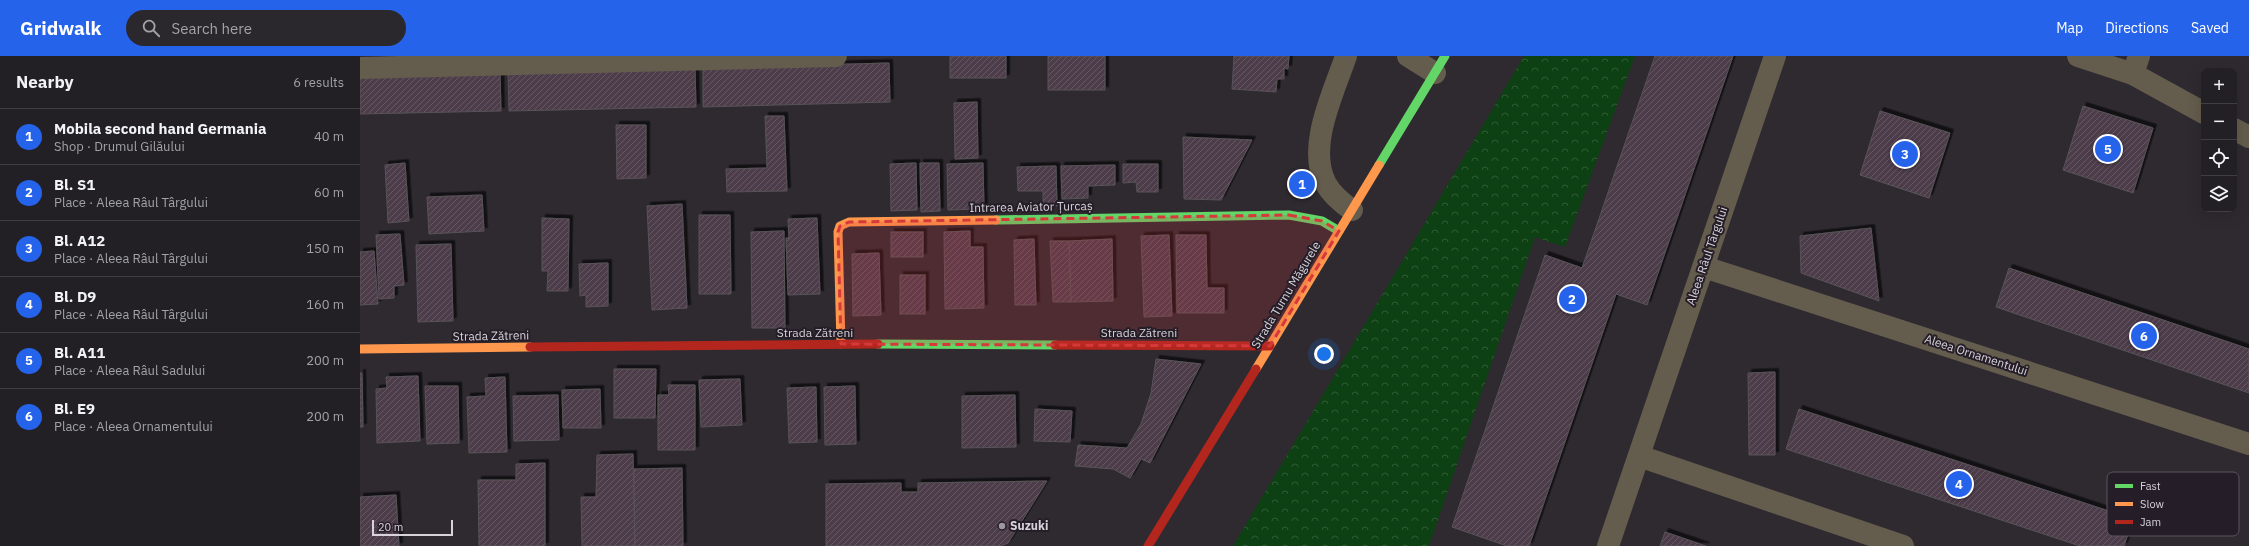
<!DOCTYPE html>
<meta charset="utf-8">
<style>
:root{--surface:#222024;--page:#2a282c;--text:#f1f3f6;--muted:#a2a3a6;--line:#3f3e41;--accent:#2563eb}
body{margin:0;font-family:"IBM Plex Sans",sans-serif;background:var(--page);color:var(--text)}
.controls{position:absolute;right:12px;top:12px;display:grid;overflow:hidden;border-radius:8px;box-shadow:0 4px 16px #0002}
.controls button{width:36px;height:36px;display:grid;place-items:center;padding:0;border:0;border-bottom:1px solid var(--line);background:var(--surface);color:var(--text);font:20px sans-serif}
.scale{position:absolute;left:12px;bottom:10px;width:81px;box-sizing:border-box;padding-left:4px;border:2px solid #d8d3da;border-top:0;font-size:11px;line-height:14px;white-space:nowrap;color:#d8d3da;-webkit-text-stroke:3px #251e28;paint-order:stroke}
.you{position:absolute;left:964px;top:298px;width:14px;height:14px;margin:-10px;border:3px solid #fff;border-radius:50%;background:#1a73e8;box-shadow:0 0 0 6px #1a73e833}
.badge{display:grid;place-items:center;width:26px;height:26px;border-radius:50%;background:var(--accent);color:#fff;font-size:13px;font-weight:700}
.pin{position:absolute;translate:-50% -50%;border:2px solid #fff;box-shadow:0 1px 4px #0006}
.list{margin:0;padding:0;list-style:none}
h2{display:flex;justify-content:space-between;align-items:center;height:52px;margin:0;padding:0 16px;font-size:17px}
h2 small{font-size:13px;font-weight:400;color:var(--muted)}
.list li{display:grid;grid-template-columns:26px 1fr auto;gap:12px;align-items:center;box-sizing:border-box;height:56px;padding:0 16px;border-top:1px solid var(--line)}
.list b{display:block;font-size:15px;white-space:nowrap}
.list p{margin:0;font-size:13px;white-space:nowrap;color:var(--muted)}
.list em{font-size:13px;font-style:normal;color:var(--muted)}
.icon{flex:none;width:22px;height:22px;fill:none;stroke:currentColor;stroke-width:2;stroke-linecap:round;stroke-linejoin:round}
.map{position:relative;flex:none;width:1889px;height:490px;overflow:hidden}
header{display:flex;align-items:center;gap:24px;box-sizing:border-box;height:56px;padding:0 20px;background:var(--accent);color:#fff}
header strong{font-size:19px}
nav{display:flex;gap:22px;margin-inline-start:auto;font-size:14px}
.search{width:280px;height:36px;background:var(--page);display:flex;align-items:center;gap:10px;box-sizing:border-box;padding:0 14px;border-radius:22px;color:var(--muted);font-size:15px}
main{display:flex}
aside{flex:1;background:var(--surface)}
.map>svg:first-child{display:block}
.park{fill:url(#park-crowns)}
.building{fill:url(#building-hatch);stroke:#585357;filter:url(#shadow)}
.lines{fill:none;stroke-linecap:round;stroke-linejoin:round}
.street{stroke:#645c4c;stroke-width:22}
.fast{stroke:#63d668;stroke-width:9}
.slow{stroke:#ff974d;stroke-width:9}
.jam{stroke:#b3261e;stroke-width:9}
.marked{fill:#d6393a;fill-opacity:0.2;stroke:#d6393a;stroke-width:3;stroke-dasharray:8 5;stroke-linejoin:round}
.poi-dot{fill:#9c989e;stroke:#251e28;stroke-width:1.5}
.labels{text-anchor:middle;stroke-width:4;stroke-linejoin:round;paint-order:stroke}
.street-label{font-size:12px;fill:#d8d3da;stroke:#251e28}
.poi-label{font-size:12px;font-weight:bold;fill:#d8d3da;stroke:#251e28;text-anchor:start}
.key{fill:#251e28;stroke:#5b545d;stroke-width:1}
.key-label{font-size:11px;fill:#d8d3da}
</style>
<header>
<strong>Gridwalk</strong>
<div class="search"><svg class="icon" aria-label="search" viewBox="0 0 24 24"><circle cx="10" cy="10" r="6"/><path d="M15 15l6 6"/></svg>Search here</div>
<nav><a>Map</a><a>Directions</a><a>Saved</a></nav>
</header>
<main>
<aside>
<h2>Nearby<small>6 results</small></h2>
<ul class="list">
<li><span class="badge">1</span><div><b>Mobila second hand Germania</b><p>Shop · Drumul Gilăului</p></div><em>40 m</em></li>
<li><span class="badge">2</span><div><b>Bl. S1</b><p>Place · Aleea Râul Târgului</p></div><em>60 m</em></li>
<li><span class="badge">3</span><div><b>Bl. A12</b><p>Place · Aleea Râul Târgului</p></div><em>150 m</em></li>
<li><span class="badge">4</span><div><b>Bl. D9</b><p>Place · Aleea Râul Târgului</p></div><em>160 m</em></li>
<li><span class="badge">5</span><div><b>Bl. A11</b><p>Place · Aleea Râul Sadului</p></div><em>200 m</em></li>
<li><span class="badge">6</span><div><b>Bl. E9</b><p>Place · Aleea Ornamentului</p></div><em>200 m</em></li>
</ul>
</aside>
<div class="map">
<svg width="1889" height="490" viewBox="0 0 1889 490">
<defs>
<pattern id="park-crowns" width="20" height="18" patternUnits="userSpaceOnUse"><rect width="20" height="18" fill="#0d4013"/><path d="M2 6a3 3 0 1 1 6 0M12 15a3 3 0 1 1 6 0" fill="none" stroke="#305b35"/></pattern>
<pattern id="building-hatch" width="6" height="6" patternUnits="userSpaceOnUse"><rect width="6" height="6" fill="#4d3e4b"/><path d="M-1 1l2-2M0 6l6-6M5 7l2-2" fill="none" stroke="#665964"/></pattern>
<filter id="shadow"><feDropShadow dx="3.5" dy="-3.5" stdDeviation="0" flood-color="#0009"/></filter>
</defs>
<rect width="100%" height="100%" fill="#2e2a30"/>
<path class="park" d="M1164,0H1275L1205,191L1175,181L1069,490H873Z"/>
<g class="building">
<rect x="590" y="0" width="56" height="22"/>
<rect x="688" y="0" width="57" height="34"/>
<path d="M874,0H929L928,13L924,12V23H917L916,36L872,33Z"/>
<path d="M1295,0H1373L1287,249L1256,238L1169,490H1147L1092,471L1185,199L1222,212Z"/>
<path d="M529,7L530,46L343,51V12Z"/>
<path d="M335,11L336,51L149,55L148,16Z"/>
<path d="M140,15L141,55L0,58V18Z"/>
<path d="M617,46L618,102L595,103L594,47Z"/>
<path d="M1723,50L1793,72L1773,137L1703,114Z"/>
<path d="M1520,55L1590,77L1569,142L1500,119Z"/>
<path d="M405,60H424L427,135L367,136L366,113L407,112Z"/>
<path d="M256,69H286V122L257,123Z"/>
<path d="M823,81L892,84L861,144L824,143Z"/>
<path d="M45,107L49,165L28,167L25,109Z"/>
<path d="M556,107L557,154L531,155L530,108Z"/>
<path d="M560,107H579L580,155L561,156Z"/>
<path d="M623,107L624,153L588,154L587,108Z"/>
<path d="M763,108H798V136H777L776,126L763,127Z"/>
<path d="M755,109V129L728,130V142L702,143L701,110Z"/>
<path d="M696,110L697,150H683V135H658L657,111Z"/>
<path d="M122,139L124,175L69,178L67,141Z"/>
<path d="M322,148L327,252L292,254L287,150Z"/>
<path d="M339,159H370L371,238H339Z"/>
<path d="M182,162L209,163L208,235H187L188,215H182Z"/>
<path d="M457,162L460,238L428,239L426,182H429L428,163Z"/>
<path d="M1511,172L1519,245L1441,217L1440,180Z"/>
<path d="M424,175L425,272H392L391,176Z"/>
<path d="M610,175V191H623L624,252L585,253L584,176Z"/>
<rect x="531" y="176" width="32" height="25"/>
<path d="M40,178L44,229L34,230V242L19,243L16,179Z"/>
<path d="M809,179L812,260L784,261L781,180Z"/>
<path d="M816,179H846L847,232H864V257H817Z"/>
<path d="M674,183L676,249H655L654,184Z"/>
<path d="M752,183L753,245L711,246L709,185Z"/>
<path d="M690,185H709L711,246H693Z"/>
<path d="M91,188L93,265L58,266L56,189Z"/>
<path d="M14,195L18,248L0,249V196Z"/>
<path d="M519,197L521,259L493,260L492,198Z"/>
<path d="M248,207V250L226,251V239L220,240L219,208Z"/>
<path d="M1649,212L1889,293V337L1636,251Z"/>
<rect x="540" y="219" width="25" height="39"/>
<path d="M796,303L841,308L790,407L781,403L770,422L753,413L715,410L718,389L767,392L781,368L791,337Z"/>
<path d="M254,313H296L295,362H254Z"/>
<path d="M1415,316V399H1389L1388,317Z"/>
<path d="M0,317H2L3,371H0Z"/>
<path d="M58,320L60,385L17,387L16,333L27,332L26,321Z"/>
<path d="M145,321L147,396L109,397L107,341L126,340L125,322Z"/>
<path d="M380,323L382,369L341,371L339,324Z"/>
<path d="M308,329H335V394H298V339H309Z"/>
<path d="M65,330H98L99,387L67,388Z"/>
<path d="M495,330L496,388L465,389L464,331Z"/>
<path d="M456,331L457,386L429,387L427,332Z"/>
<path d="M240,333L241,372H203L202,334Z"/>
<path d="M198,339L199,384L154,385L153,340Z"/>
<path d="M655,339L656,391L602,392V340Z"/>
<path d="M675,353L712,355L710,386L674,385Z"/>
<path d="M1439,353L1773,463L1764,490H1720L1426,393Z"/>
<path d="M273,398L275,490H222L221,441H236L237,399Z"/>
<path d="M185,407V490H119L118,424H156V408Z"/>
<path d="M322,412L323,490H275L274,413Z"/>
<path d="M687,425L648,487L641,490H466V428L541,427V436H558V427Z"/>
<path d="M36,439L39,490H0V441Z"/>
<path d="M1305,476L1346,490H1300Z"/>
</g>
<g class="lines">
<g class="street">
<path d="M986,0C974,36 946,91 966,128C972,139 982,147 992,154"/>
<path d="M1048,0L1075,17"/>
<path d="M1718,0L1773,18L1844,57"/>
<path d="M0,12L476,0"/>
<path d="M1773,18L1779,0"/>
<path d="M1874,73L1889,81"/>
<path d="M1344,211L1889,388"/>
<path d="M1279,400L1543,490"/>
<path d="M1248,490L1415,0"/>
</g>
<g class="fast">
<path d="M1019,109L1085,0"/>
<path d="M636,164L929,159L962,165L979,175"/>
<path d="M518,288L695,289"/>
</g>
<g class="slow">
<path d="M481,288L478,176L480,170L489,166L636,164"/>
<path d="M0,293L170,291"/>
<path d="M896,313L1019,109"/>
</g>
<g class="jam">
<path d="M695,289L910,290"/>
<path d="M170,291L518,288"/>
<path d="M788,490L896,313"/>
</g>
</g>
<path class="marked" d="M929,159L962,165L979,175L910,290L481,288L478,176L480,170L489,166Z"/>
<circle class="poi-dot" cx="642" cy="470" r="4"/>
<g class="labels">
<g class="street-label">
<text transform="translate(671 151) rotate(-1)" y="4">Intrarea Aviator Țurcaș</text>
<text transform="translate(1347 200) rotate(-71)" y="4">Aleea Râul Târgului</text>
<text transform="translate(926 239) rotate(-59)" y="4">Strada Turnu Măgurele</text>
<text x="455" y="281">Strada Zătreni</text>
<text x="779" y="281">Strada Zătreni</text>
<text transform="translate(131 280) rotate(-1)" y="4">Strada Zătreni</text>
<text transform="translate(1616 299) rotate(18)" y="4">Aleea Ornamentului</text>
</g>
<g class="poi-label">
<text x="650" y="474">Suzuki</text>
</g>
</g>
<rect x="1747" y="416" width="132" height="64" rx="6" class="key"/>
<rect x="1755" y="428" width="18" height="4" fill="#63d668"/>
<rect x="1755" y="446" width="18" height="4" fill="#ff974d"/>
<rect x="1755" y="464" width="18" height="4" fill="#b3261e"/>
<g class="key-label">
<text x="1780" y="434">Fast</text>
<text x="1780" y="452">Slow</text>
<text x="1780" y="470">Jam</text>
</g>
</svg>
<div class="controls">
<button>+</button>
<button>−</button>
<button><svg class="icon" aria-label="locate" viewBox="0 0 24 24"><circle cx="12" cy="12" r="6"/><path d="M12 2v4M12 18v4M2 12h4M18 12h4"/></svg></button>
<button><svg class="icon" aria-label="layers" viewBox="0 0 24 24"><path d="M12 4l9 5-9 5-9-5zM3 14l9 5 9-5"/></svg></button>
</div>
<div class="scale">20 m</div>
<div class="you"></div>
<div class="pin badge" style="left:942px;top:128px">1</div>
<div class="pin badge" style="left:1212px;top:243px">2</div>
<div class="pin badge" style="left:1545px;top:98px">3</div>
<div class="pin badge" style="left:1599px;top:428px">4</div>
<div class="pin badge" style="left:1748px;top:93px">5</div>
<div class="pin badge" style="left:1784px;top:280px">6</div>
</div>
</main>
